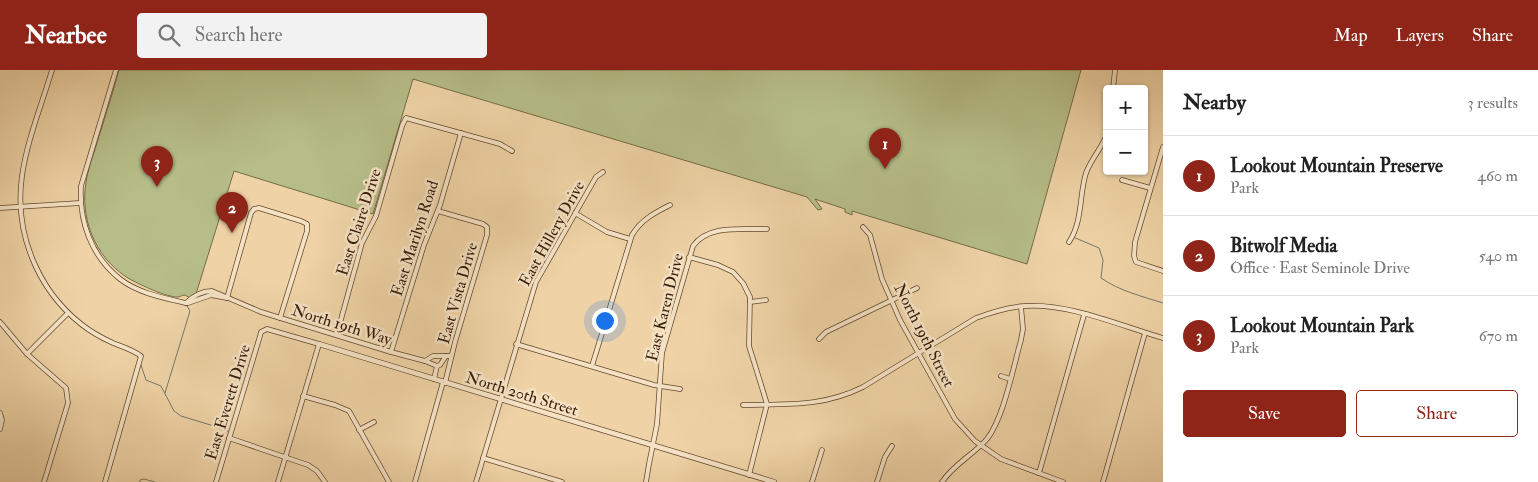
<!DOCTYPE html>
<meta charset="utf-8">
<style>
:root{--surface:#fff;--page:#f2f2f2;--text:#222;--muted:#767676;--line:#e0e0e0;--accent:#8f2418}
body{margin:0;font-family:"IM FELL Double Pica",serif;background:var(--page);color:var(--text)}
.controls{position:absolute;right:15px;top:15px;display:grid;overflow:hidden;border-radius:5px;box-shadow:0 1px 4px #0004}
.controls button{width:45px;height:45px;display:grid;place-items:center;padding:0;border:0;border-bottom:1px solid var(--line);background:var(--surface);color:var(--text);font:25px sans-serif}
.you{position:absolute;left:604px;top:250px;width:18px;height:18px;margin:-12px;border:4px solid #fff;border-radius:50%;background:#1a73e8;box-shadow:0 0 0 8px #1a73e833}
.badge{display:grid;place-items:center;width:32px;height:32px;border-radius:50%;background:var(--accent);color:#fff;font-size:16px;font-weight:700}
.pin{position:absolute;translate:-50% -41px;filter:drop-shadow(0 1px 2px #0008)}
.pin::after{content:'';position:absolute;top:26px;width:18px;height:15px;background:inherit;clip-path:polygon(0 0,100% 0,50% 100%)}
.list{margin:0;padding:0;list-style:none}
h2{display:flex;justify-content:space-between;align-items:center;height:65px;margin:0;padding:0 20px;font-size:21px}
h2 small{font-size:16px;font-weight:400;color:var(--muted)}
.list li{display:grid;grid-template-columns:32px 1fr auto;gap:15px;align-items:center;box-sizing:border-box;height:80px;padding:0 20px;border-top:1px solid var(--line)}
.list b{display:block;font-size:19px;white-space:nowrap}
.list p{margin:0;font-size:16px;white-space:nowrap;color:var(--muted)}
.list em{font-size:16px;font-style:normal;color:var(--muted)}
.actions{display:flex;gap:10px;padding:15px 20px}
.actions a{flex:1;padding:11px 0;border:1px solid var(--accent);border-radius:5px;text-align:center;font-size:18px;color:var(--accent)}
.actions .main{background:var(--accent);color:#fff}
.icon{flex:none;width:28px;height:28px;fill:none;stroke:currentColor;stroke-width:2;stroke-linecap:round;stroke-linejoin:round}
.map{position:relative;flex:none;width:1163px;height:412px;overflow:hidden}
header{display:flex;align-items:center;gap:30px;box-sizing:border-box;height:70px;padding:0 25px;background:var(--accent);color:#fff}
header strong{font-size:24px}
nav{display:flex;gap:28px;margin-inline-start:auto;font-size:18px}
.search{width:350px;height:45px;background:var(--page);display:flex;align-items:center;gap:12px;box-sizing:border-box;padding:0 18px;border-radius:5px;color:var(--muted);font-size:19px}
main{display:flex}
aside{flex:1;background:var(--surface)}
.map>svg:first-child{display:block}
.green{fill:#b6bd88;stroke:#766c47}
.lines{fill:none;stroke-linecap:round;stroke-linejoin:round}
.stream{stroke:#75786e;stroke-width:1}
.minor-casing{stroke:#644a2e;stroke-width:5.5}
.tertiary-casing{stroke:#644a2e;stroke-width:6}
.minor{stroke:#f5e2c5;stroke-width:4}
.tertiary{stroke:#f5e2c5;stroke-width:4.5}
.labels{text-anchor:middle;stroke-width:5;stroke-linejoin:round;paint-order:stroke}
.street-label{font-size:16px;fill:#361c06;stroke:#f5e2c5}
</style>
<header>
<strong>Nearbee</strong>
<div class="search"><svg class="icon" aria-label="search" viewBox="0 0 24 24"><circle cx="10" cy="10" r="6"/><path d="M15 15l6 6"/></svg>Search here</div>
<nav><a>Map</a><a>Layers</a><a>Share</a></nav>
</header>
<main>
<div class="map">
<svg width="1163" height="412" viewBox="0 0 1163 412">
<rect width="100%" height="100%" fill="#efd3a6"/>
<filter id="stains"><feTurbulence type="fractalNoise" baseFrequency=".004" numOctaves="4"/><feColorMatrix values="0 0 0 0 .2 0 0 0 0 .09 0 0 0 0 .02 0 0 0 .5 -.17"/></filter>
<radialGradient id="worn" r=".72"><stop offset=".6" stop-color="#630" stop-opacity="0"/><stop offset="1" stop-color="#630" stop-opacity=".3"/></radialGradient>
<path class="green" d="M119,0H1081L1027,194L852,141V145L845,142V139L815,129L822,139L818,140L807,127L413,9L373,144L234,101L196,224L190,228L185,225C182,225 180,227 178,227C168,228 133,212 125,206C95,186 80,148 86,113C88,97 95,81 99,66C106,44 113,22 119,0Z"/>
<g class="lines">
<g class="stream">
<path d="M1073,167L1099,178L1103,190L1101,208C1120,221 1141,226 1163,233"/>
<path d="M141,295L146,310L161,316L174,341L181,346L227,360L229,363"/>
<path d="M165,323L190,241L186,234"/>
<path d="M140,412V410L144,409L155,412"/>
</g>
<g class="minor-casing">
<g id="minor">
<path d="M52,0C42,34 27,70 22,106C14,162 37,219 81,254C91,262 102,268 113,273C123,277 133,280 141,286L105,412"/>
<path d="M116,0L81,116C79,151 91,186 120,209C138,223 164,228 186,233"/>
<path d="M1113,19L1115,0"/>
<path d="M1163,77L1135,172L1134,186L1136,192L1163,201"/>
<path d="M1122,110L1150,118"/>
<path d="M0,138L80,133"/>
<path d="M438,141L483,154L487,157V165L455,272L445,313"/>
<path d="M575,143L607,162L630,169"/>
<path d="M863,157L870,165L882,209L900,250L955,349L975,371L1001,389L1063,412"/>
<path d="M1069,172C1083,151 1079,125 1086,103C1091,89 1102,78 1107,64"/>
<path d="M689,187L718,195L733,202L743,213L750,227L749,276L767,334L749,405"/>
<path d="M227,228L251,143L254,139L259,138L301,151L307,154V161L280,248"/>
<path d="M750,232L766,230"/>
<path d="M186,233C193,226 201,221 212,221L261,242L391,282L425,291L433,286H451"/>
<path d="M188,233L211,225L227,228"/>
<path d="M0,252L27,284L66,318L68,333L44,412"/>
<path d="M337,264L362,173L376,146L402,56L406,48L500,74L512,81"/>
<path d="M819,269L826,262L917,218"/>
<path d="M516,274L654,315L680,319"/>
<path d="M391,282L424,175L440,135L461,63"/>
<path d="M27,284L68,243"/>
<path d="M425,291L437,296L434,309"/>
<path d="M437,296L440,295L446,286"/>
<path d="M592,296L632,165C641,150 654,143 670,135"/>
<path d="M1001,306L1010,309"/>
<path d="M303,326L335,335L349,341L389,412"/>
<path d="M743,335C787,334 823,337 863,317L976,248C992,242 1008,237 1025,236C1069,233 1121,256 1163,268"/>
<path d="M0,343L2,350L0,359"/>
<path d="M359,360L374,352"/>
<path d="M229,368L308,395L317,401L325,412"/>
<path d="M483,388L562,412"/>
<path d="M1039,403L1084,245"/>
<path d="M216,412L260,266L261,262L267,259L319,274L278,412"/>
<path d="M415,412L443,312"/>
<path d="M476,412L536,212L596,107L603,102"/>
<path d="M646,412L649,394L657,354L662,283L693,176C709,154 742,160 767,159"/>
<path d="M812,412L822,380"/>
<path d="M877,412L885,387L892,376"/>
<path d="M942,412C954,394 973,385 987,369C1004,347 1013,298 1021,270L1023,259L1021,237"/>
<path d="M1103,412L1145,263"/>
</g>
</g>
<g class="tertiary-casing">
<path id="tertiary" d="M319,274L774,412"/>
</g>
<use href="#minor" class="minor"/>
<use href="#tertiary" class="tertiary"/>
</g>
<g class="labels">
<g class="street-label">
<text transform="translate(358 152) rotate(-72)" y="6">East Claire Drive</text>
<text transform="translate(551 163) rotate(-61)" y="6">East Hillery Drive</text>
<text transform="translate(414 168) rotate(-72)" y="6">East Marilyn Road</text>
<text transform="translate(457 223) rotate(-74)" y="6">East Vista Drive</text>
<text transform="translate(664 237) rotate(-76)" y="6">East Karen Drive</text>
<text transform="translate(342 254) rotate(17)" y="6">North 19th Way</text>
<text transform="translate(925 265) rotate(63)" y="6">North 19th Street</text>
<text transform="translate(522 323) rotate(17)" y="6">North 20th Street</text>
<text transform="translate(227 332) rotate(-73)" y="6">East Everett Drive</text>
</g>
</g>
<rect width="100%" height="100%" filter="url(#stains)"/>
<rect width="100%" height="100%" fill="url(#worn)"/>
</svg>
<div class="controls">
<button>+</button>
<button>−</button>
</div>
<div class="you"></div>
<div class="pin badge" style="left:885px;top:99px">1</div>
<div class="pin badge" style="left:232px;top:163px">2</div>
<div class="pin badge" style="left:157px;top:117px">3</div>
</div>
<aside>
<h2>Nearby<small>3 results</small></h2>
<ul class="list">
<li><span class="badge">1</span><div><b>Lookout Mountain Preserve</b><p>Park</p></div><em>460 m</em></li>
<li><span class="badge">2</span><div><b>Bitwolf Media</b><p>Office · East Seminole Drive</p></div><em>540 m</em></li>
<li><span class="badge">3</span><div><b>Lookout Mountain Park</b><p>Park</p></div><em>670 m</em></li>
</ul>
<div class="actions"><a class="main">Save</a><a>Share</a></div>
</aside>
</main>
